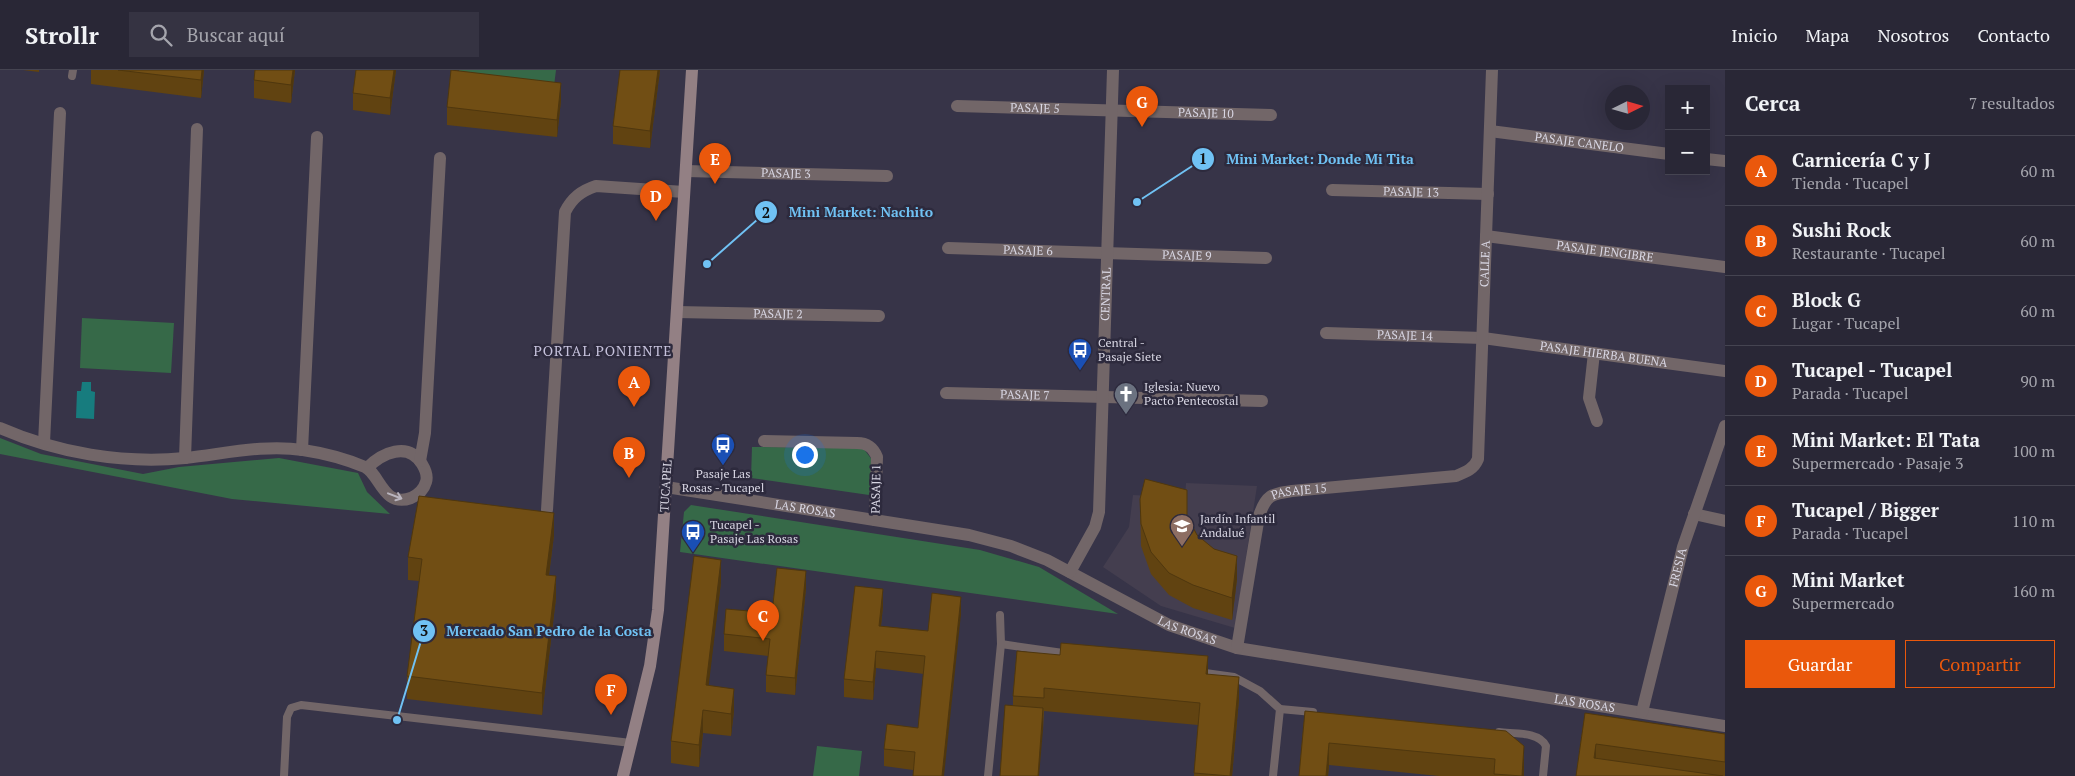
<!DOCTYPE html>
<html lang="es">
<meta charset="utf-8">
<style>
:root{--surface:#292736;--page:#353342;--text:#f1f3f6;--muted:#a5a5ad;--line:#454451;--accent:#ea580c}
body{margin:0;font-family:"PT Serif",serif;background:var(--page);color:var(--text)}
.controls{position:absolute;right:15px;top:15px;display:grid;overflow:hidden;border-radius:0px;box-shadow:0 5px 20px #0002}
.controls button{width:45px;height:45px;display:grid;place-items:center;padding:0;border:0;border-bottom:1px solid var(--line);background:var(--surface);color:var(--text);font:25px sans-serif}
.compass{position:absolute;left:1605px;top:15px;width:45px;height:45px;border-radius:50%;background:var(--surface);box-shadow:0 5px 20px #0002;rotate:85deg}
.you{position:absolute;left:804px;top:384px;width:18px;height:18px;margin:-12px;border:4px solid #fff;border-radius:50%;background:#1a73e8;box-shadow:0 0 0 8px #1a73e833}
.badge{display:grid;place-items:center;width:32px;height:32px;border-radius:50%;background:var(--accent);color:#fff;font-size:16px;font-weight:700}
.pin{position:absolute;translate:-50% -41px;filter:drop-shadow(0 1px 2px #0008)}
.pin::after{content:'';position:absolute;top:26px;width:18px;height:15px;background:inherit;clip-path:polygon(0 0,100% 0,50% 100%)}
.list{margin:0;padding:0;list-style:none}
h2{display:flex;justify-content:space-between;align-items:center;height:65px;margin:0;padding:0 20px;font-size:21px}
h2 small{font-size:16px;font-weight:400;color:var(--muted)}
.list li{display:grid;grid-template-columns:32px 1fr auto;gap:15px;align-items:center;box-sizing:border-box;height:70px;padding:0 20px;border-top:1px solid var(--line)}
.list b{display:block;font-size:19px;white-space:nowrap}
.list p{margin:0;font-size:16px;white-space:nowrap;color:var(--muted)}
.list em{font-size:16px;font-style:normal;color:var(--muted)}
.actions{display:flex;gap:10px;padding:15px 20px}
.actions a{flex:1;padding:11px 0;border:1px solid var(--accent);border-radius:0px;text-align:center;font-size:18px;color:var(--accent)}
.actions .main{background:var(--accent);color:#fff}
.icon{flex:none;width:28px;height:28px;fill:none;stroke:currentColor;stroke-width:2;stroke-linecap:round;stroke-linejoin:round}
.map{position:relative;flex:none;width:1725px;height:706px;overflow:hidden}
header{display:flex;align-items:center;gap:30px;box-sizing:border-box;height:70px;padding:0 25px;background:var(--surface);border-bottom:1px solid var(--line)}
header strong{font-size:24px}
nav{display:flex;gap:28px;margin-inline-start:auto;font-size:18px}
.search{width:350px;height:45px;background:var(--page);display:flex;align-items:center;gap:12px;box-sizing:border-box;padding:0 18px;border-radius:0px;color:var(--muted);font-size:19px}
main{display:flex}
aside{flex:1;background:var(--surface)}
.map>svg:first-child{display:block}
.education{fill:#443e4f}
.green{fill:#366948}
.water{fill:#177c7e}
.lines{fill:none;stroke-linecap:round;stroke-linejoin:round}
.lane{stroke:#726668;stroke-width:8}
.street{stroke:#726668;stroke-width:12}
.secondary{stroke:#938084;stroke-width:12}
.wall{fill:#614311}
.shaded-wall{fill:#4f370e}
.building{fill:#714e14;stroke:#4f370e}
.oneway{stroke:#b9b4be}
.labels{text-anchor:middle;stroke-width:5;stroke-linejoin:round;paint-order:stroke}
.street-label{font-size:12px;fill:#d8d6e3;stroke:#2d2a3d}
.poi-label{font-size:12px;fill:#d8d6e3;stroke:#2d2a3d;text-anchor:start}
.neighbourhood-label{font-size:14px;letter-spacing:1px;fill:#c6c2dc;stroke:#2d2a3d}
.leader{fill:none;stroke:#70c2f4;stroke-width:2}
.callout-dot{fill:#70c2f4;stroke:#2d2a3d;stroke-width:2}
.mark-label{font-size:15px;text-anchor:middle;font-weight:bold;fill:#111}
.callout-label{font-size:14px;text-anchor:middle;font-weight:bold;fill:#70c2f4;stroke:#2d2a3d;stroke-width:5;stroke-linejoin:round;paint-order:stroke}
</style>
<header>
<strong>Strollr</strong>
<div class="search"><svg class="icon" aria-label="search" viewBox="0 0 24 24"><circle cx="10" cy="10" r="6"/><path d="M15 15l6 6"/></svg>Buscar aquí</div>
<nav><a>Inicio</a><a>Mapa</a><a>Nosotros</a><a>Contacto</a></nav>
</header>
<main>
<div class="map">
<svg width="1725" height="706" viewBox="0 0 1725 706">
<rect width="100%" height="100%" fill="#373448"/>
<path class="education" d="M1186,413L1257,416L1235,558L1161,536L1103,497L1129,457L1133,425L1185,428Z"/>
<g class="green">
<path d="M459,0H556L553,24L457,13Z"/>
<path d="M82,248L174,253L171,303L80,298Z"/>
<path d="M0,368L41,384L143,404L179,397L279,388L358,403L367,422L390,444L232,429L0,384Z"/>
<path d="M752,377L863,378L873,391L869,425L751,408Z"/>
<path d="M691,435L980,480L1039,497L1118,544L680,482L684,442Z"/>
<path d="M817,676L862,681L859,706H813Z"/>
</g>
<path class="water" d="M82,312H91V321L95,322L94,349L76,348L77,321H81Z"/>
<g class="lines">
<g class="lane">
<path d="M72,6L73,0"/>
<path d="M1001,574L1070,584"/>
<path d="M1198,602L1234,607L1260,621L1280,639L1273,706"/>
<path d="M1280,639L1313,642"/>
<path d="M1499,662C1512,664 1539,661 1546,676L1543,706"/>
<path d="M284,706L287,647L291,638L301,635L631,673"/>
<path d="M988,706L1001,574L1000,545"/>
</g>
<g class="street">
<path id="s1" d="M957,36L1271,45"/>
<path id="s2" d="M1490,61L1669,84"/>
<path d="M1706,89L1725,91"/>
<path id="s3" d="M686,101L887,106"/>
<path id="s4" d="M1332,120L1488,124"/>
<path id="s5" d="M1486,166L1725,197"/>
<path id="s6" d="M948,178L1266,188"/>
<path id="s7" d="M677,242L879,246"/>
<path id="s8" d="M1326,263L1483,268L1725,301"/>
<path d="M1594,283L1589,328L1597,351"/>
<path id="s9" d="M946,323L1262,331"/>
<path d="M0,358C57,383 123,394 185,388C224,384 264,374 303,380C323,383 346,389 365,397C380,404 383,438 411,428C418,425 424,419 426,412C428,406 425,399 422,394C408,371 382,383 367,398"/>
<path d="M764,371L857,373C867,373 873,377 877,387L875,450"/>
<path d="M44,373L60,43"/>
<path d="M302,380L317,67"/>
<path d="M185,388L197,59"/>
<path d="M420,391L425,363L440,88"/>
<path id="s10" d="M666,417L969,465L1011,476L1047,490L1169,555L1237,578L1725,656"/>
<path d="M547,440L565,142C572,128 581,121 596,116L684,122"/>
<path d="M1694,444L1725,451"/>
<path id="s11" d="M1070,502L1095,457L1099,442L1113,0"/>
<path id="s12" d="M1237,578L1259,446C1266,425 1271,424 1292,421L1456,406C1466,402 1474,399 1478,389L1492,0"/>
<path id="s13" d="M1642,642L1683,477L1725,356"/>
</g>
<path class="secondary" d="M623,706L650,596L658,540L692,0"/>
</g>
<g class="wall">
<path d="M23,0H39V2Z"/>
<path d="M91,0H204L201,28L91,14Z"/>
<path d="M255,0H295L291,33L254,28V10Z"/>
<path d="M396,0L390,45L353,40V23Z"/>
<path d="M620,0H660L650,78L613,74V56Z"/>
<path d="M561,30L557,67L447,55V37Z"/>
<path d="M1140,429L1187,446L1197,465L1237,509L1232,550L1193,538L1169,525L1151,504L1141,476Z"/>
<path d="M554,465L549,505L556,528L542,645L407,629V606L419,511L408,510V487Z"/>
<path d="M721,512L708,616L734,641L731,666L703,663L699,697L671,693V671Z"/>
<path d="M806,518L795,625L766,622V605L768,586L724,581V564L772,543Z"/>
<path d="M883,536L881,556L928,561L961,544L913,700L884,696V679L918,658L924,604L876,598L873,630L844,627V609Z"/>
<path d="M1017,581L1208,604L1239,629L1232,706H1194L1198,655L1044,641L1043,660L1013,635V626Z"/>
<path d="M1305,641L1506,661L1524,699V706H1439L1329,695L1328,706H1299Z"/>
<path d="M1585,643L1725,664V706H1576Z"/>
</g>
<g class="shaded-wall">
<path d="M202,0H204L201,28V10Z"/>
<path d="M293,0H295L291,33V15Z"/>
<path d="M394,0H396L390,45V28Z"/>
<path d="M658,0H660L650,78V61Z"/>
<path d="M561,13V30L557,67V50Z"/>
<path d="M554,443V465L546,527V505Z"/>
<path d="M1237,486V509L1232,550V528Z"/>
<path d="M721,490V512L706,638V615Z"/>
<path d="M806,501V518L795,625V608Z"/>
<path d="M556,506V528L542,645V623Z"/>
<path d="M883,519V536L879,574V556Z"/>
<path d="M961,527V544L944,706H942Z"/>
<path d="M876,581V598L873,630V612Z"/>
<path d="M1208,586V609L1206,604Z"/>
<path d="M1239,607V629L1232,706H1230Z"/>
<path d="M734,619V641L731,666V644Z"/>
<path d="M1043,638V660L1039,706H1038Z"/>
<path d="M703,640V663L699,697V675Z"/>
<path d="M1329,673V695L1328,706H1326Z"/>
<path d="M1596,674V696L1594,688Z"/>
<path d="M1524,676V706H1522Z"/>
</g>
<g class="building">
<path d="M118,0H202L201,10Z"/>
<path d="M255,0H293L291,15L254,10Z"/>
<path d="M356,0H394L390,28L353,23Z"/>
<path d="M451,0L561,13L557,50L447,37Z"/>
<path d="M620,0H658L650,61L613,56Z"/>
<path d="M1145,409L1187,420V446L1197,465L1214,479L1237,486L1232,528L1193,515L1169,503L1151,482L1141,454L1140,429Z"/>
<path d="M419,426L554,443L546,505L556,506L542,623L407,606L422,489L408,487Z"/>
<path d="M694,486L721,490L706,615L734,619L731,644L703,640L699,675L671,671Z"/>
<path d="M777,498L806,501L795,608L766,605L770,569L724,564L726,539L772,543Z"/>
<path d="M855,516L883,519L879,556L928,561L932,523L961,527L942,706H913L915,682L884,679L887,654L918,658L925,586L876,581L873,612L844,609Z"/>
<path d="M1061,573L1208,586L1206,604L1239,607L1230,706L1194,703L1200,633L1044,618V628L1013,626L1017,581L1060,585Z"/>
<path d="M1005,635L1043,638L1038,706H1000Z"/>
<path d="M1305,641L1506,661L1524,676L1522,706L1494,704L1495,689L1329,673L1326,706H1299Z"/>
<path d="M1585,643L1725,664V692L1596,674L1594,688L1723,706H1576Z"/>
</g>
<defs><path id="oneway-shaft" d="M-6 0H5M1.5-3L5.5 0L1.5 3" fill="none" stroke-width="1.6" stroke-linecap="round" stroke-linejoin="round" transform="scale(1.25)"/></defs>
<use class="oneway" href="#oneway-shaft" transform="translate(395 426) rotate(21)"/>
<defs>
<g id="bus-pin" transform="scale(1.25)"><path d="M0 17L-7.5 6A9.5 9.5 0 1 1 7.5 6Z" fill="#1a4fb4" stroke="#2d2a3d"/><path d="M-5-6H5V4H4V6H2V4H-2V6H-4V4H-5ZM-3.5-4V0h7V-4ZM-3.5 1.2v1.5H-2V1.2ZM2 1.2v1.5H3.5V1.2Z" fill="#fff"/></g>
<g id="church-pin" transform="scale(1.25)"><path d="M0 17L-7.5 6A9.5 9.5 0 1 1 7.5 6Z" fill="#6b7280" stroke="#2d2a3d"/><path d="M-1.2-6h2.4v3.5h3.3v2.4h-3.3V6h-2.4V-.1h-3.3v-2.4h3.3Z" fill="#fff"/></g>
<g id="school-pin" transform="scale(1.25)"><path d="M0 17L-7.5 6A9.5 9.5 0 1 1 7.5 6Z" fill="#8d6e63" stroke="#2d2a3d"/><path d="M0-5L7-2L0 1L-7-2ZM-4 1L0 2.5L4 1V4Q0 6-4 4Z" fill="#fff"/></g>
</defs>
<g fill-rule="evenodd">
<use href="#bus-pin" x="1080" y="280"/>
<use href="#church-pin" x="1126" y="324"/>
<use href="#bus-pin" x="723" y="375"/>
<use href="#school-pin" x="1182" y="456"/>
<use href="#bus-pin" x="693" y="462"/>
</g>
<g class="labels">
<g class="street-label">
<text dy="4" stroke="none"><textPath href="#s1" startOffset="78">PASAJE 5</textPath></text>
<text dy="4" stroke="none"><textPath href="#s1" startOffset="249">PASAJE 10</textPath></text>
<text dy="4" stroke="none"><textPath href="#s2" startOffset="90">PASAJE CANELO</textPath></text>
<text dy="4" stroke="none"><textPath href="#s3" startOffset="100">PASAJE 3</textPath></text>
<text dy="4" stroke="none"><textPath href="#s4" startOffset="79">PASAJE 13</textPath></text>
<text dy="4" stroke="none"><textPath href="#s6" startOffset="80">PASAJE 6</textPath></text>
<text dy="4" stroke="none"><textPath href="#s5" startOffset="120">PASAJE JENGIBRE</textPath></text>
<text dy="4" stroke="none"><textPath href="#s6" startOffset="239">PASAJE 9</textPath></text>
<text dy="4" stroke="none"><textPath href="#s12" startOffset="568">CALLE A</textPath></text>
<text dy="4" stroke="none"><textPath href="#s11" startOffset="285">CENTRAL</textPath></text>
<text dy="4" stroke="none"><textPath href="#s7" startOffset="101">PASAJE 2</textPath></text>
<text dy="4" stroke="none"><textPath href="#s8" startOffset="79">PASAJE 14</textPath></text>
<text dy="4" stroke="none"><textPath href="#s8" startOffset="279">PASAJE HIERBA BUENA</textPath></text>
<text dy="4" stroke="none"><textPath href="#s9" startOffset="79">PASAJE 7</textPath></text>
<text transform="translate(666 416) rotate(-86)" y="4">TUCAPEL</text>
<text transform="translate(876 419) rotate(-89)" y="4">PASAJE 1</text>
<text dy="4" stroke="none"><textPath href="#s12" startOffset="186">PASAJE 15</textPath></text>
<text dy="4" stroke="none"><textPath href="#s10" startOffset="141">LAS ROSAS</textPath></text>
<text dy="4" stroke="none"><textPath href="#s13" startOffset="149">FRESIA</textPath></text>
<text dy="4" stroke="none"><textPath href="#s10" startOffset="546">LAS ROSAS</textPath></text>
<text dy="4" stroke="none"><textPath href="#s10" startOffset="951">LAS ROSAS</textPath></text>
</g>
<g class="poi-label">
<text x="1098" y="277">Central -<tspan x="1098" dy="14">Pasaje Siete</tspan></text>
<text x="1144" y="321">Iglesia: Nuevo<tspan x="1144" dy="14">Pacto Pentecostal</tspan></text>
<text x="723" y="408" text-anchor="middle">Pasaje Las<tspan x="723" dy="14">Rosas - Tucapel</tspan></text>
<text x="1200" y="453">Jardín Infantil<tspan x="1200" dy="14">Andalué</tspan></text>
<text x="710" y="459">Tucapel -<tspan x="710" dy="14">Pasaje Las Rosas</tspan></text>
</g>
<g class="neighbourhood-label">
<text x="603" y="286">PORTAL PONIENTE</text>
</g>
</g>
<path class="leader" d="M1137 132L1203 89M707 194L766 142M397 650L424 561"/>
<g class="callout-dot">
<circle cx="1137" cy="132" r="5"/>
<circle cx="707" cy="194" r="5"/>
<circle cx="397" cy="650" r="5"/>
<circle cx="1203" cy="89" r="12"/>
<circle cx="766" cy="142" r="12"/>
<circle cx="424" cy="561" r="12"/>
</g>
<g class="mark-label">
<text x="1203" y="94">1</text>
<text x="766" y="148">2</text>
<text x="424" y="566">3</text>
</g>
<g class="callout-label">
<text x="1320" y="94">Mini Market: Donde Mi Tita</text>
<text x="861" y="147">Mini Market: Nachito</text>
<text x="549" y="566">Mercado San Pedro de la Costa</text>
</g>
</svg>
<div class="controls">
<button>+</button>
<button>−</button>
</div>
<svg class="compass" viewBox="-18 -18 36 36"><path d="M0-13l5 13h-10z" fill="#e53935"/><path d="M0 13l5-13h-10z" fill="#a5a5ad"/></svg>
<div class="you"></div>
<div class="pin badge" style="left:634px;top:337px">A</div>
<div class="pin badge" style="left:629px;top:408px">B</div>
<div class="pin badge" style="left:763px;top:571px">C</div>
<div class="pin badge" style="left:656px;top:151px">D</div>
<div class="pin badge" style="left:715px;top:114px">E</div>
<div class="pin badge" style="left:611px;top:645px">F</div>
<div class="pin badge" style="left:1142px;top:57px">G</div>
</div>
<aside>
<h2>Cerca<small>7 resultados</small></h2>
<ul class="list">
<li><span class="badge">A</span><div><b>Carnicería C y J</b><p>Tienda · Tucapel</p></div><em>60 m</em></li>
<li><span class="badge">B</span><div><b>Sushi Rock</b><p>Restaurante · Tucapel</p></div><em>60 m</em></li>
<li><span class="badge">C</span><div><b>Block G</b><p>Lugar · Tucapel</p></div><em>60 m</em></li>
<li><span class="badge">D</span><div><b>Tucapel - Tucapel</b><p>Parada · Tucapel</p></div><em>90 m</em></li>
<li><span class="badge">E</span><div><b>Mini Market: El Tata</b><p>Supermercado · Pasaje 3</p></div><em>100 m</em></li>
<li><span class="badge">F</span><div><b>Tucapel / Bigger</b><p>Parada · Tucapel</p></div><em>110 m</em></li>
<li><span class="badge">G</span><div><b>Mini Market</b><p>Supermercado</p></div><em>160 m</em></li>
</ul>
<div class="actions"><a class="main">Guardar</a><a>Compartir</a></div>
</aside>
</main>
